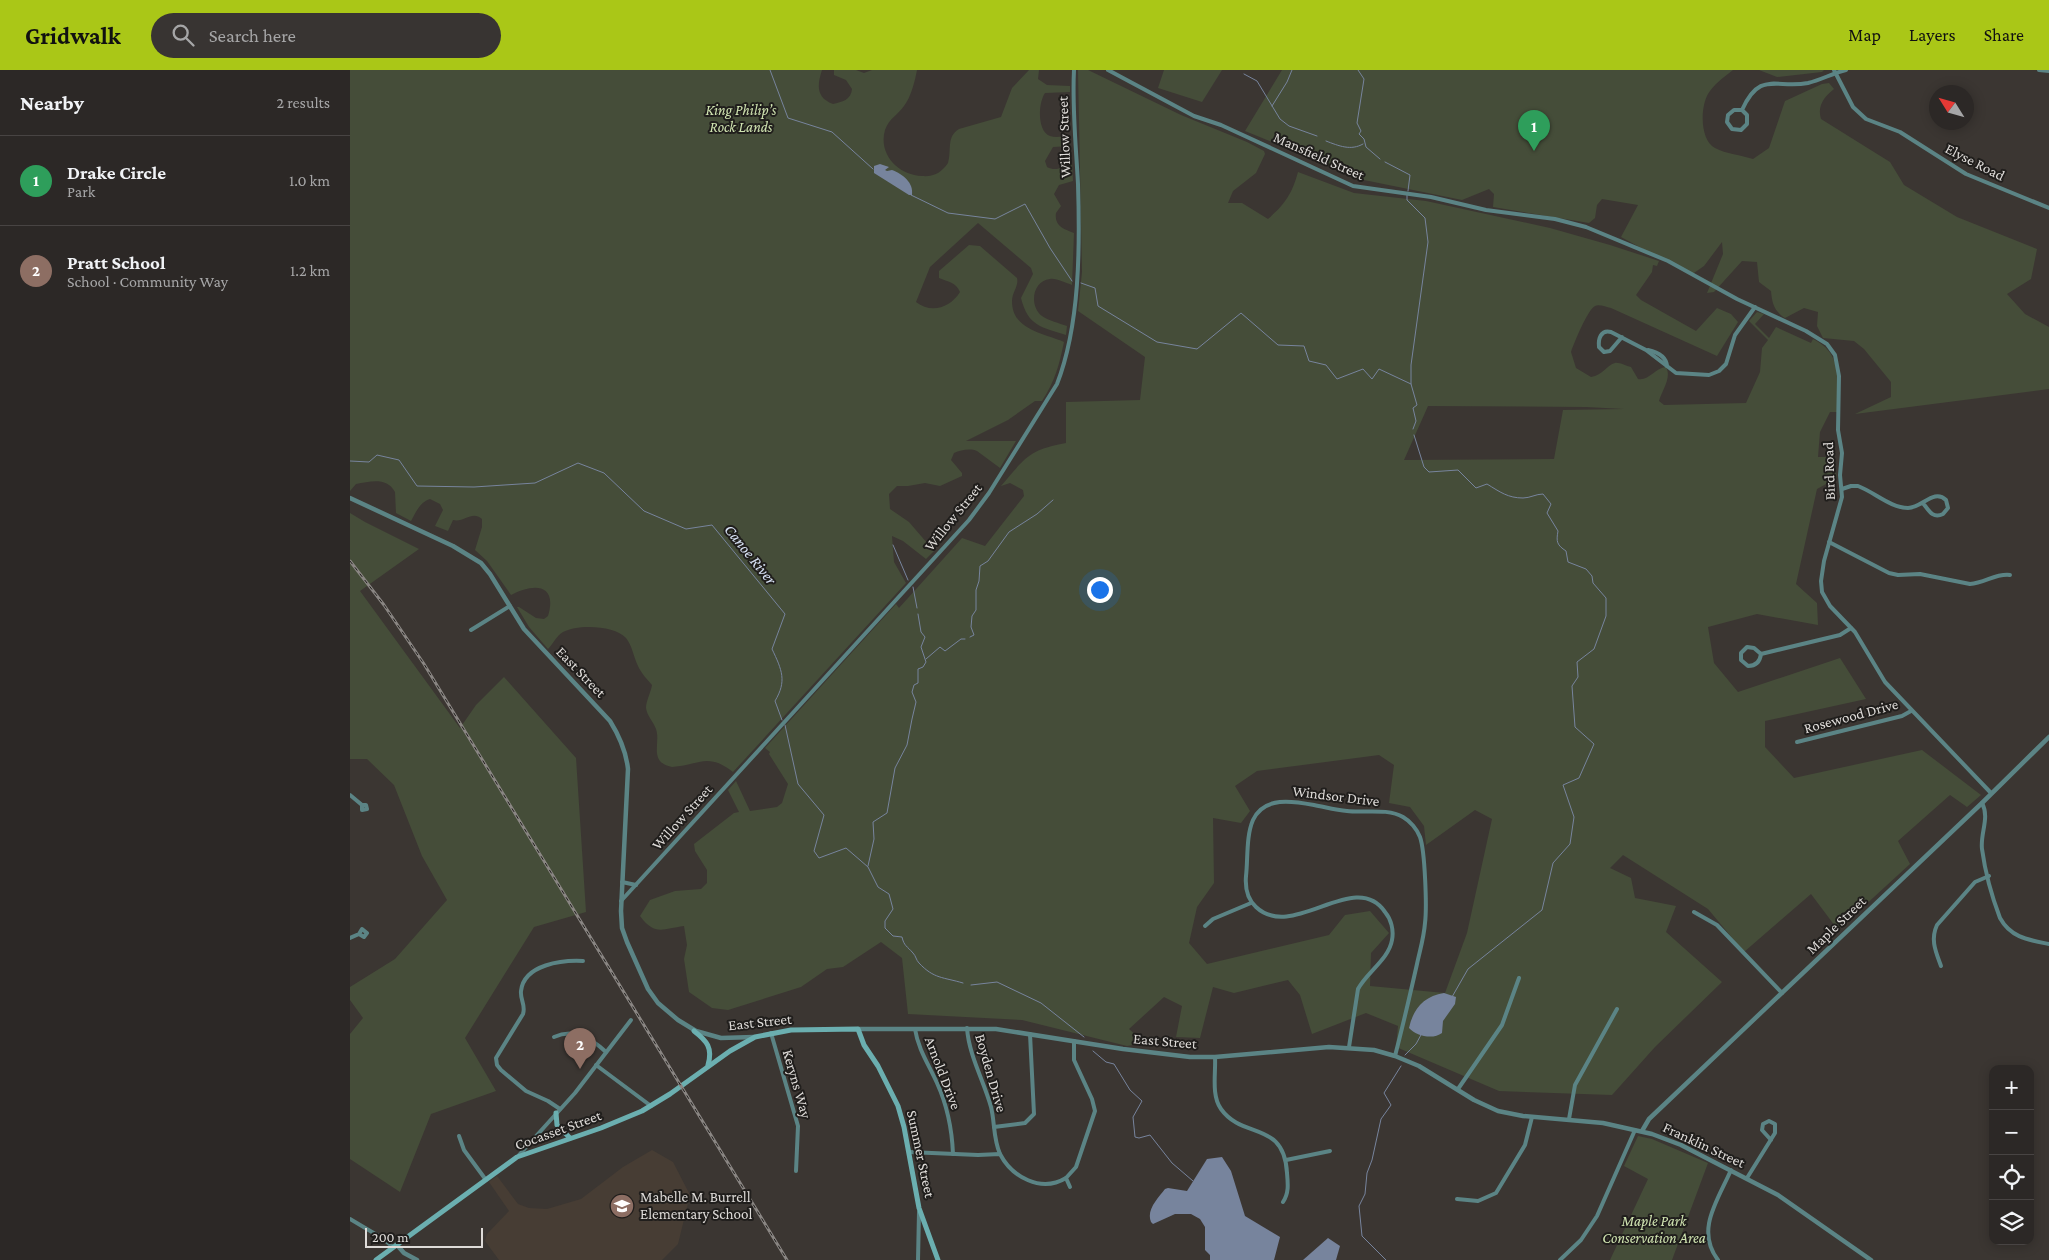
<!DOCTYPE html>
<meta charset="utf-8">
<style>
:root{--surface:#2c2826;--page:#383432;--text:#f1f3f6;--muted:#a6a6a7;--line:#484443;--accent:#aac717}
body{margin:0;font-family:"Crimson Pro",serif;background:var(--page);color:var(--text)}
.controls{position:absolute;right:15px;bottom:15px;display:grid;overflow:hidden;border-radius:10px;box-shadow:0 2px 12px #0003}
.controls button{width:45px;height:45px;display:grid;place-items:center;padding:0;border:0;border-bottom:1px solid var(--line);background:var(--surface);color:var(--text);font:25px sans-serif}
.compass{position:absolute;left:1579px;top:15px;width:45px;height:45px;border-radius:50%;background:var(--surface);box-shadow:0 2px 12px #0003;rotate:307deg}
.scale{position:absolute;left:15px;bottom:12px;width:118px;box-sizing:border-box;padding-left:5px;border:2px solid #dedbd8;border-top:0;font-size:14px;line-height:18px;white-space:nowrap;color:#dedbd8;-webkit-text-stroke:4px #201e1c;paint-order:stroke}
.you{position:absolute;left:749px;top:519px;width:18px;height:18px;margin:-12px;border:4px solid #fff;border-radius:50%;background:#1a73e8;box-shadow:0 0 0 8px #1a73e833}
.badge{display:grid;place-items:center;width:32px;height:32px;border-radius:50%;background:var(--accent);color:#fff;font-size:16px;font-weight:700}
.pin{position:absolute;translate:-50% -41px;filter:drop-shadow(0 1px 2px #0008)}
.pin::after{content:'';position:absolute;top:26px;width:18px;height:15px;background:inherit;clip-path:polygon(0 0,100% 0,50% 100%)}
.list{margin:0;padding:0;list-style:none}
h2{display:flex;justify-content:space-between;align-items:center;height:65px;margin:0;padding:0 20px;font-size:21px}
h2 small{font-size:16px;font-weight:400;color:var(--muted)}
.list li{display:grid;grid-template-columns:32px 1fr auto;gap:15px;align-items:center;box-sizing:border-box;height:90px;padding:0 20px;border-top:1px solid var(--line)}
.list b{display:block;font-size:19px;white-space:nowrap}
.list p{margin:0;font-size:16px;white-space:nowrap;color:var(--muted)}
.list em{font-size:16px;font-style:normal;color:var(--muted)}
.icon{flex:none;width:28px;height:28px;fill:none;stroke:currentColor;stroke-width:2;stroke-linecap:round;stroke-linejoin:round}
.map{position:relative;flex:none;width:1699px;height:1190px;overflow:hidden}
header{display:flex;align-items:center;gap:30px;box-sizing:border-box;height:70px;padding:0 25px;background:var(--accent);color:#111}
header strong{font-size:24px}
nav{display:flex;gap:28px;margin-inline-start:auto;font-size:18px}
.search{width:350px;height:45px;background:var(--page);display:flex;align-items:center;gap:12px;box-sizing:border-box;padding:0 18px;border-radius:28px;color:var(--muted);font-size:19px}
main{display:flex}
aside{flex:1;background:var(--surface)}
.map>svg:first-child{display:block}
.built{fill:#473d34}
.green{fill:#454d39;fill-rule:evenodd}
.water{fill:#77849d}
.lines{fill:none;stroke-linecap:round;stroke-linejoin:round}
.stream{stroke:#77849d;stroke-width:1}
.minor{stroke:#5b8485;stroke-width:4}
.tertiary{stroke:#5b8485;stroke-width:4.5}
.secondary{stroke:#6bafb0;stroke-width:5}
.rail-casing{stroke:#8a8683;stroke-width:3}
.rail{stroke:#201e1c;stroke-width:1;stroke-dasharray:4;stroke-linecap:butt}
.labels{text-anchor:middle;stroke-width:4;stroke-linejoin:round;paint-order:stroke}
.park-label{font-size:15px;font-style:italic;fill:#d0e4b1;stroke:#201e1c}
.street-label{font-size:15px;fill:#dedbd8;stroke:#201e1c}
.poi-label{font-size:15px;fill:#dedbd8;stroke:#201e1c;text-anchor:start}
.water-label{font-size:16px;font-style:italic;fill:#d9e3f6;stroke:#201e1c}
</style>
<header>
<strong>Gridwalk</strong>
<div class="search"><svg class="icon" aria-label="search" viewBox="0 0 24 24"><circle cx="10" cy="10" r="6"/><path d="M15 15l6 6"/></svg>Search here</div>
<nav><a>Map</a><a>Layers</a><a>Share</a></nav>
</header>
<main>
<aside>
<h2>Nearby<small>2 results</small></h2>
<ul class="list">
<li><span class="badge" style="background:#2e9e5b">1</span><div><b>Drake Circle</b><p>Park</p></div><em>1.0 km</em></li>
<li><span class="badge" style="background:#8d6e63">2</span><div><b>Pratt School</b><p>School · Community Way</p></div><em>1.2 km</em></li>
</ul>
</aside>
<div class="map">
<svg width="1699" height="1190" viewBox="0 0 1699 1190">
<rect width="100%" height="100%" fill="#3b3632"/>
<path class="built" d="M302,1080L323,1092L340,1125L328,1174L312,1190H149L135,1171L137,1164L159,1141L139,1112L147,1106L168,1134L179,1138L197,1139L231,1129L273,1097Z"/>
<g class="green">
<path d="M0,0H472C467,15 466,28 483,34C492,32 501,30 502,19L496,10L484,5V0H506L514,3L522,0H567C565,11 561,27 554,36C548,45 539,48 535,60C528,84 548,105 572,106C584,107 591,103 598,93C602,80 596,67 609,59L651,47L662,18L679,0H689L688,9L697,15L720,16V22L695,23C688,33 687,61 700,66C706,68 714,66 720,66V76L703,77L695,91L697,97C706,102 713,97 722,93L723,111L709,115L704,124L711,136L706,143C704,156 714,159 724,163L722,215C716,213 706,208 700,209C682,211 679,236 692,246C699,251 709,253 717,256L716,265C691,257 678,256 671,228L683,204L681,198L628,153L580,197L566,232C581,244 600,238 610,222C606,212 598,212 589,208V201L619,175L630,176L667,208C669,216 662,222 662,231C662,260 693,263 714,272C709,296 705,311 692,331H685L658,350L616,371H666L650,398L627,381C620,378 611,380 604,383L601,390L612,403V406L590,416L575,413L558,416H547L539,424L540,439L559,452L584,481L576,489L553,471L542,466L544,492L556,513L383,702C357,682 350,695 322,697C298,692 311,673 306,659C303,651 297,646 296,638C296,631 301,622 302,615C297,609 291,603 288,596C284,588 282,575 276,568C265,555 227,554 213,562C207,565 203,574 198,579L179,557L167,537H169L186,548L194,549L198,546C208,513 183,513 161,525L137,491L125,480L132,457V449C122,440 114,453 103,450L98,461L85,456L93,440L90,434L80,429C70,432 66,442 61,451L46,443L45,422C37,407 21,411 6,414L0,421Z"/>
<path d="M728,0H738L831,45L897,72L914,81L915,84L906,103L883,121L878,133H892L918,149C935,134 942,124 948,102L1004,123L1076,131L1200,158L1260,175L1309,191L1307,196L1303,195L1302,202L1286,225L1291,230L1346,261L1367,238L1381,244L1388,252L1367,286L1261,238C1256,237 1249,234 1245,236C1238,239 1224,273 1221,282L1226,298L1241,307C1253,305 1257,295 1265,293C1269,292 1276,296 1281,297L1288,309C1299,311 1305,298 1316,297C1322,308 1312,320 1309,331L1314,335L1396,333L1410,302L1412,278L1418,270L1399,251L1407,242L1414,244L1405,254L1419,268L1426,257L1461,273L1463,269C1494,284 1487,312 1487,342H1480L1470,362L1468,387H1483L1487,408L1467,419L1446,514L1467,533L1468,555L1407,544L1358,557L1364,593L1388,622L1490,588L1516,629L1415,651V677L1444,708L1572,680L1631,725L1617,737L1600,725L1548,771L1560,794L1488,860L1461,824L1394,882L1358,839L1273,785L1260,798L1281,808L1285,828L1326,836L1316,862L1372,912L1305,977L1262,1025L1149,1021L1046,977L1048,956L1016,943L962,964L950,925L938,910L884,923L863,917L850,968L826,967L832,936L814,927L779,959L795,973L777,976L672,950L558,944L552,888L531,872L493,897L477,899L451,917L378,940L362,938L339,922L334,889L337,875L334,856C312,859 305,866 290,846L300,830L325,821L351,819L357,813V800L345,781L344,774L384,743L389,742L378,720L386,711L400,741L427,737L432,733L438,714L419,684L420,682L415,678L546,534L549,538L612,468L635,476L674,426L673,420L660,413L651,416C675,388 678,380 716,373V332L790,330L795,287L728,241L732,202ZM1078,336L1236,337L1274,339L1213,340L1204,389L1054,390ZM1029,685L1044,695L1039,733L1060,737L1074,756L1076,775L1125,740L1142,749L1117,863L1095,923L1020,916L1021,883L1039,863L1020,841L995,845L979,865L857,894L839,873L847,837L864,813L863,748L891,753L900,741L885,716L907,701Z"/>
<path d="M814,0H872L852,32L808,18Z"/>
<path d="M932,0H1383C1374,7 1363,15 1358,24C1350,38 1350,70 1365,78C1376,84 1391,85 1403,89L1419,78L1435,31L1472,14L1479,13L1484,19C1474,27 1467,36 1471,49L1540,92L1554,115L1607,147L1687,179L1681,209L1657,224L1675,244L1699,257V319L1505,344L1541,327V312L1514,279L1504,271L1473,268L1467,256L1468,242L1454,238L1435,248C1424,241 1422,233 1421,221L1409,212L1407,192L1392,191L1364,222L1357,223L1373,184L1372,172L1354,196L1341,205L1271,167L1288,135L1252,129L1247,135L1245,148L1239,153L1143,137L1144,124L1139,119L1112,130L1014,110L895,61Z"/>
<path d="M1409,0H1474L1472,2L1427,7Z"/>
<path d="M0,443L15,452L69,479L10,521L110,658L126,635L154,607L226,688L236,842L184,857L115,968L146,1021L81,1044L50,1122L0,1089V964L13,948L0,930V917L45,889L97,830L72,786L44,715L17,689H0Z"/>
<path d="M1288,1066L1302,1069L1358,1093L1322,1190H1260L1298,1109L1274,1096Z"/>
</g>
<g class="water">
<path d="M530,94L539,97L535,100L537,101L542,100C553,104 564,113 562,125H559L524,103V96Z"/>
<path d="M1094,923L1106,927L1105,934L1093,951L1092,963C1083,970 1066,966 1059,958C1063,939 1074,926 1094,923Z"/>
<path d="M872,1087L881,1101L895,1146L930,1167L924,1190H860V1185L855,1180V1157L850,1149L841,1144H825L803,1154L801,1152C796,1140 808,1128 815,1119L818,1118L837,1121L857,1089Z"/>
<path d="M978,1168L990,1176L986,1190H953Z"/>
</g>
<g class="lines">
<g class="stream">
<path d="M420,0L438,48L482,62L523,99"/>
<path d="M1008,0L1014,9L1007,53L1011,61L1009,64L1014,69L1016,77L1030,89"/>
<path d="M894,4L907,11L930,49L939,56L967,66"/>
<path d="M922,36L937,12L942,0"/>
<path d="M976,71C989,76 1001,81 1013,74"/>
<path d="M1035,92L1060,105L1058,121"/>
<path d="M561,125L598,143L645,149L675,134L700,178L722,211"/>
<path d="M1057,125V130L1075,148L1078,172L1061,295V314L1067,335L1063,338L1066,351L1063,359"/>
<path d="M731,213L745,218L748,236L807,272L847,279L891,243L928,275L954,276L959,291L976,295L987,309L1013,299L1022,309L1029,299L1061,314"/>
<path d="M1064,365L1074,397L1079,402L1108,400L1126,418L1137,414C1150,422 1158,428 1173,428C1180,428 1186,424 1193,424L1201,434L1197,443L1208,461C1206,472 1207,475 1216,481L1218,492L1236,499L1242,506L1243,513L1256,528V546L1244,579L1227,592L1228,607L1222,616L1225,657L1244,674L1229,708L1213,715L1224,747L1220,774L1203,793L1192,840L1118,899L1102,927"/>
<path d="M0,391L19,392L27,385L49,390L67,416L124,417L185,413L228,393L254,403L294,441L336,459L362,455L435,544L422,579C432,600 437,611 425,631L432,650"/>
<path d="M543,475L558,510"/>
<path d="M563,517L567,538"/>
<path d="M620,567L624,565L621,557L622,546L626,540V520L629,511L630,496L638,491L659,462L687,444L703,430"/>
<path d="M576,589L590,577L595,581L611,569H615"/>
<path d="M435,655L448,714L474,745L464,781L469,788L496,778L518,797L528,817L539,824L543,839L535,851V858L543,866L552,867C554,876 557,876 563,883C566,886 566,890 569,893C584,909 593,907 613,913"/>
<path d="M518,796L524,769L523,752L537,743L545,698L557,675L562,649L566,632L562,622L564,615L568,613V599L573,597L576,592L571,577L575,567L571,562L568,544"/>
<path d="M621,915L647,912L691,933L734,967"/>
<path d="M743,981L756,992L764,994L780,1020L792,1031L783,1047L785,1067L789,1068L800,1065L822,1093L843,1111"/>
<path d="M1055,985L1066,974L1072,963"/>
<path d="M1036,1190L1012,1166L1009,1136L1015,1124L1017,1103L1022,1090L1031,1049L1041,1035L1034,1023L1051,996"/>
</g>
<g class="minor">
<path d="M758,0L844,46L871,55L1003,116L1081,127L1136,140L1205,149L1236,157L1318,191L1387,229L1456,261L1477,274L1485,285L1489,306L1488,360L1492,383L1490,405L1492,427L1474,491L1471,511L1472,522L1480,536L1505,562L1535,612L1641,723"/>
<path d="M1484,0L1503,37L1516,49L1550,62L1616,104L1699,138"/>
<path d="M1689,0L1699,1"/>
<path d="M1392,40L1397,45V54L1391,60L1382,59L1377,52L1378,45L1384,40H1392C1410,0 1426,19 1458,13C1471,10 1483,3 1496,0"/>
<path d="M1272,267L1260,281L1254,282L1249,277C1248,269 1251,259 1261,262L1296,280L1326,303L1359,305L1369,301L1376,294L1385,265L1405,237"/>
<path d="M1298,280C1307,282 1316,286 1317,296"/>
<path d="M1492,419L1501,416H1508C1524,422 1541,438 1558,438C1572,438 1584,418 1596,430L1598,438L1593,444C1583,449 1579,441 1573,433"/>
<path d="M1479,472L1539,503L1548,505L1570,504L1620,514C1635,513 1646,503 1660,505"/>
<path d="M121,560L160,536"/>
<path d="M1411,584L1404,578L1397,577L1391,583V590L1398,596C1406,596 1410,592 1411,584L1490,565L1501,558"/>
<path d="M1447,672L1552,646L1561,641"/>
<path d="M0,725L12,735V740L17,739L16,735H12"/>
<path d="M1632,733C1640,748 1630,763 1632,779C1635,801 1642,827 1650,848C1661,868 1679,870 1699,874"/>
<path d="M272,812L286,815"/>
<path d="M271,831L619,450L639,423L707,314C730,255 730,177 728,114C726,76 722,38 724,0"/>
<path d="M1344,842L1367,855L1432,923"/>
<path d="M855,856L863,849L901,833"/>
<path d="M0,868L9,864L12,859L17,863L14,867L9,864"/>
<path d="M1591,896C1586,882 1580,870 1587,855L1625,812L1639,806"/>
<path d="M617,958C619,986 634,1011 641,1037C645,1053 643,1068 650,1084"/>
<path d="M565,959C568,979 579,995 587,1013C597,1035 602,1059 603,1084"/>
<path d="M421,963L448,1056L446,1101"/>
<path d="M204,967C224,958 241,968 256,982"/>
<path d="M999,977L1008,919C1016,903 1039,889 1042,870C1044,860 1041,849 1035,842C1005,798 943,872 906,837C897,829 895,818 896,806C898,789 896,766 903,750C914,726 943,731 964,735C975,737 986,740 997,741C1014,743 1038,738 1053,747C1060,751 1067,759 1070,767C1075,781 1077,837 1075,853C1074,867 1070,880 1067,894C1060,925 1053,955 1045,986"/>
<path d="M865,987C866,1003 861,1025 871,1039C893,1070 934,1050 937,1103C938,1114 939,1123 933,1132"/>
<path d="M246,995L301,1036"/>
<path d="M1108,1019L1152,955L1169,908"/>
<path d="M210,1039L198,1031L176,1021L151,1000L147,995L146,988L173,944C176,935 170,930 171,921C174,894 213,890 233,891"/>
<path d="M1219,1049L1225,1015L1267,939"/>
<path d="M644,1057L675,1053L684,1044L680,964"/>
<path d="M109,1066L114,1080L136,1110"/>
<path d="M559,1082L628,1085L650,1084C662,1107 691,1123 716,1108"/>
<path d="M169,1085L225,1023L281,950"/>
<path d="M936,1090L980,1081"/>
<path d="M1397,1108L1425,1063V1054L1419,1051L1413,1054L1412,1060L1421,1070"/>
<path d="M720,1117L716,1108L726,1097L745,1041L742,1029L724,990V971"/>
<path d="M1107,1129L1128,1131L1146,1123L1175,1075L1182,1047"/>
<path d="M0,1149L32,1168L43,1177"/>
<path d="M568,1190L569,1142"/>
<path d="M1210,1190L1231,1170L1247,1146L1285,1060"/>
<path d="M1368,1190C1345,1160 1368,1130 1381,1100"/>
</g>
<g class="tertiary">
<path d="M0,428L103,476L131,493L140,504L174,559L260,651C270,667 276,681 278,699L271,841L272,858L277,872L298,919L308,933L328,950L346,961L371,968L404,967"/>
<path d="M508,959H646L773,979L840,987H865L979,977L1024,980L1045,986L1069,996L1124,1030L1148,1041L1173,1046L1253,1053L1302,1064L1331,1075L1428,1125L1521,1190"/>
<path d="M1292,1061L1299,1049L1632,733L1699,667"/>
<path d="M47,1175L54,1183L67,1190"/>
</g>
<g class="secondary">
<path d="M344,961C357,971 363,978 358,995"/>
<path d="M206,1043L207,1055L220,1068"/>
<path d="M26,1190L167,1087L251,1058L292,1041L320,1024L380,981L405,967L441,960L508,959L514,975L528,996L548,1036L554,1057L569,1138L588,1190"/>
</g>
<g class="rail-casing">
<path id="rail" d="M0,491L34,535L74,594L437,1190"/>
</g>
<use href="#rail" class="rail"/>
</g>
<defs>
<g id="school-disc" transform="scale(1.25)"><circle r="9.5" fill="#8d6e63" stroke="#201e1c"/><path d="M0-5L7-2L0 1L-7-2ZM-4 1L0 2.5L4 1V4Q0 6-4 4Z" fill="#fff"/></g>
</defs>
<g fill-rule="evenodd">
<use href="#school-disc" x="272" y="1136"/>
</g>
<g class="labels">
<g class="park-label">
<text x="391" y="45">King Philip’s<tspan x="391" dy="17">Rock Lands</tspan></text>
<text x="1304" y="1156">Maple Park<tspan x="1304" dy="17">Conservation Area</tspan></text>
</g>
<g class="street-label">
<text transform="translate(714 67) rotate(-92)" y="5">Willow Street</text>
<text transform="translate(969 86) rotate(24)" y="5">Mansfield Street</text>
<text transform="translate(1625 92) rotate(27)" y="5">Elyse Road</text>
<text transform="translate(1479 401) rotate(-92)" y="5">Bird Road</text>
<text transform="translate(603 447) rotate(-51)" y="5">Willow Street</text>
<text transform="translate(231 602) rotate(46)" y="5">East Street</text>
<text transform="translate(1501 646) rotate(-15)" y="5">Rosewood Drive</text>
<text transform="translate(986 726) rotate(7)" y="5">Windsor Drive</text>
<text transform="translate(332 747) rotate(-48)" y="5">Willow Street</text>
<text transform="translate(1486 855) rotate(-44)" y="5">Maple Street</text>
<text transform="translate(410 952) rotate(-6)" y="5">East Street</text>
<text transform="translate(815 971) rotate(5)" y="5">East Street</text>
<text transform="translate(593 1003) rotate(69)" y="5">Arnold Drive</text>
<text transform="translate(641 1003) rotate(74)" y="5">Boyden Drive</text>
<text transform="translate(447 1014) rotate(74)" y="5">Keryns Way</text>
<text transform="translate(208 1060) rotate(-20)" y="5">Cocasset Street</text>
<text transform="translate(1354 1075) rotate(25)" y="5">Franklin Street</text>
<text transform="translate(571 1084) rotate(78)" y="5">Summer Street</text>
</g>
<g class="poi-label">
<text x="290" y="1132">Mabelle M. Burrell<tspan x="290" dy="17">Elementary School</tspan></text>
</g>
<g class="water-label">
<text transform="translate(401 484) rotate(51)" y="6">Canoe River</text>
</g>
</g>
</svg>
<div class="controls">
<button>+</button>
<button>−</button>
<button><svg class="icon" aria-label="locate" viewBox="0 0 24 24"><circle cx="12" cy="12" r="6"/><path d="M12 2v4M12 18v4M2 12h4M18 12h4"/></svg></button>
<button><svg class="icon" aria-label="layers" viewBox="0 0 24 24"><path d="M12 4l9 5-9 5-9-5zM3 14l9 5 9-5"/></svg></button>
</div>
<svg class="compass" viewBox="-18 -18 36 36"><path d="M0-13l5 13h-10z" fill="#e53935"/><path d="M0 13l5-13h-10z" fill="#a6a6a7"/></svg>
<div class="scale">200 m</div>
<div class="you"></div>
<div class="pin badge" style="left:1184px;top:81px;background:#2e9e5b">1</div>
<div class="pin badge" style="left:230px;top:999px;background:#8d6e63">2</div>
</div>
</main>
